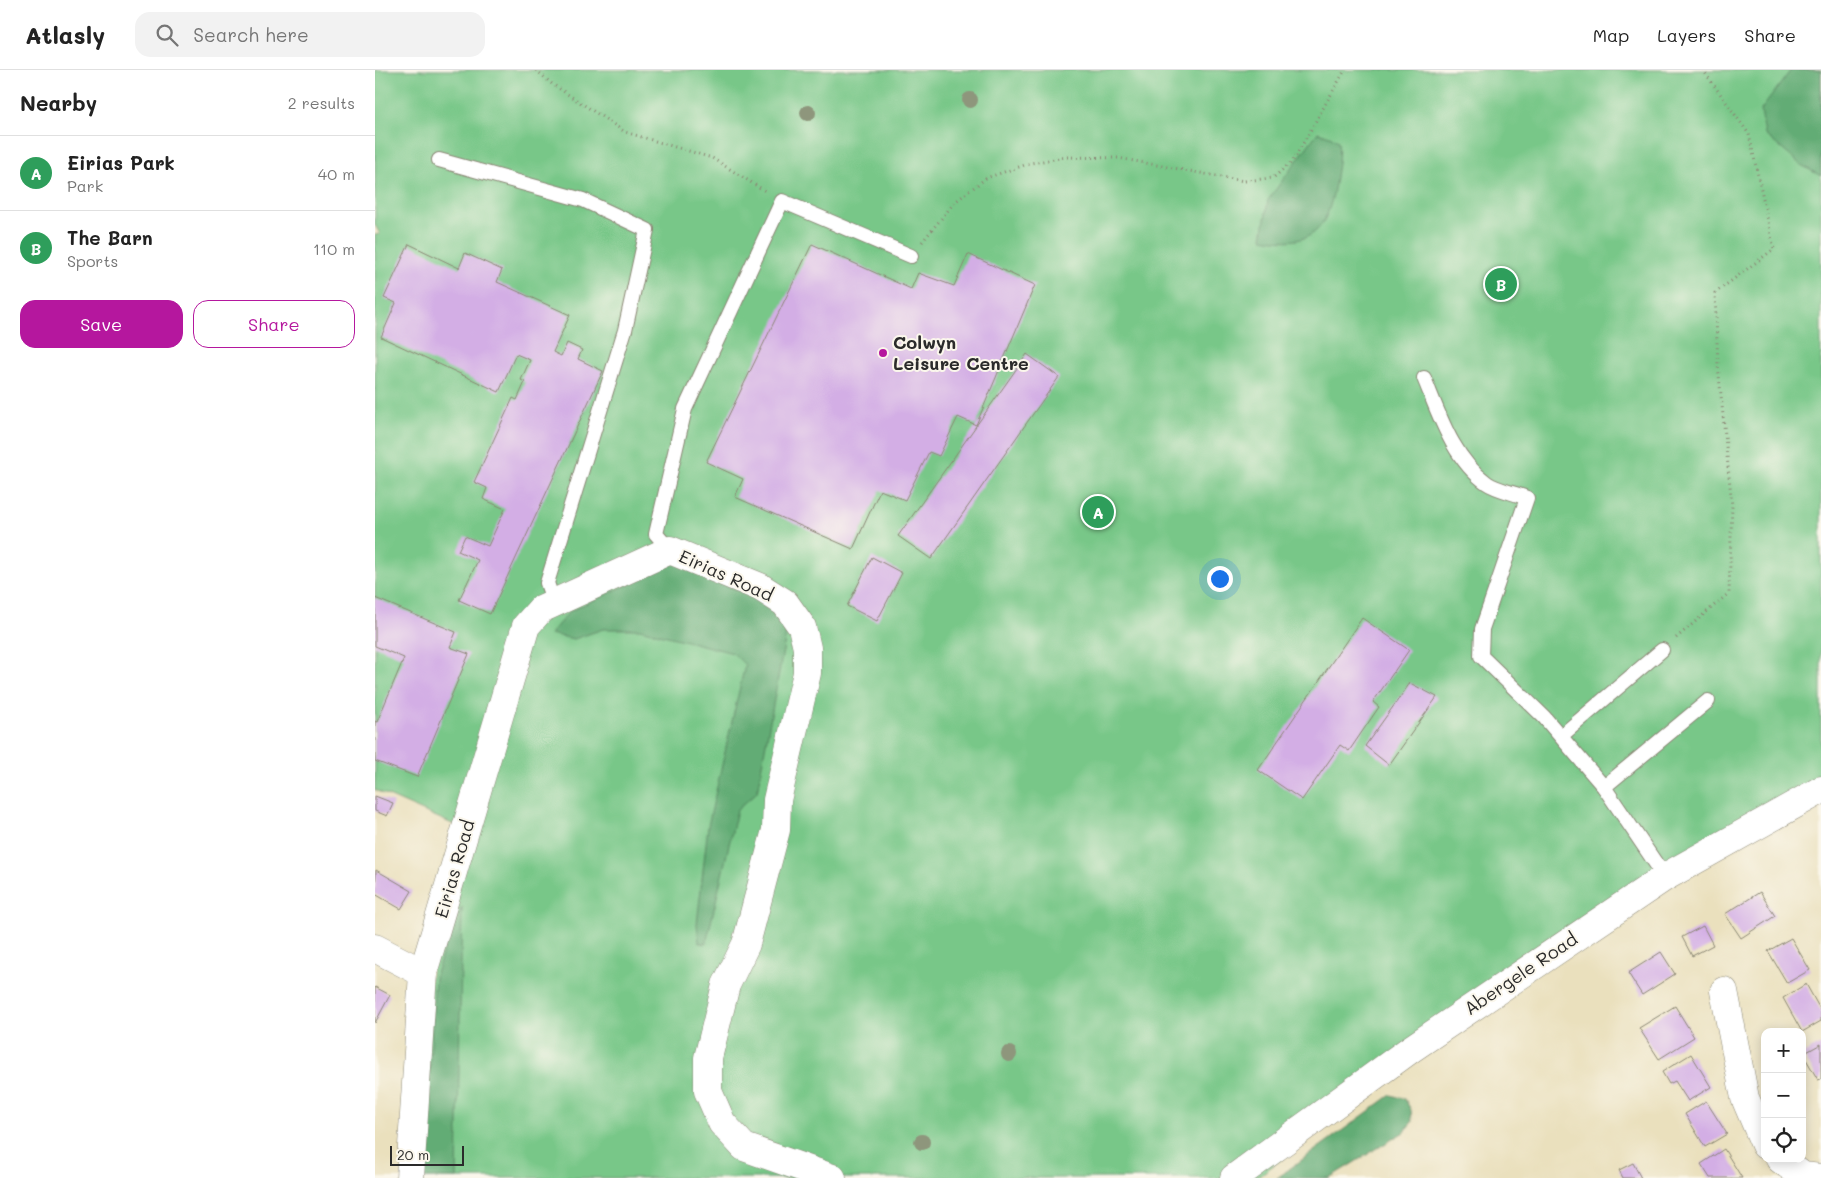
<!DOCTYPE html>
<meta charset="utf-8">
<style>
:root{--surface:#fff;--page:#f2f2f2;--text:#222;--muted:#767676;--line:#e0e0e0;--accent:#b5179e}
body{margin:0;font-family:Mali,sans-serif;background:var(--page);color:var(--text)}
.controls{position:absolute;right:15px;bottom:15px;display:grid;overflow:hidden;border-radius:10px;box-shadow:0 2px 12px #0003}
.controls button{width:45px;height:45px;display:grid;place-items:center;padding:0;border:0;border-bottom:1px solid var(--line);background:var(--surface);color:var(--text);font:25px sans-serif}
.scale{position:absolute;left:15px;bottom:12px;width:74px;box-sizing:border-box;padding-left:5px;border:2px solid #2b2b2b;border-top:0;font-size:14px;line-height:18px;white-space:nowrap;color:#2b2b2b;-webkit-text-stroke:4px #fbf7ec;paint-order:stroke}
.you{position:absolute;left:844px;top:508px;width:18px;height:18px;margin:-12px;border:4px solid #fff;border-radius:50%;background:#1a73e8;box-shadow:0 0 0 8px #1a73e833}
.badge{display:grid;place-items:center;width:32px;height:32px;border-radius:50%;background:var(--accent);color:#fff;font-size:16px;font-weight:700}
.pin{position:absolute;translate:-50% -50%;border:2px solid #fff;box-shadow:0 1px 5px #0006}
.list{margin:0;padding:0;list-style:none}
h2{display:flex;justify-content:space-between;align-items:center;height:65px;margin:0;padding:0 20px;font-size:21px}
h2 small{font-size:16px;font-weight:400;color:var(--muted)}
.list li{display:grid;grid-template-columns:32px 1fr auto;gap:15px;align-items:center;box-sizing:border-box;height:75px;padding:0 20px;border-top:1px solid var(--line)}
.list b{display:block;font-size:19px;white-space:nowrap}
.list p{margin:0;font-size:16px;white-space:nowrap;color:var(--muted)}
.list em{font-size:16px;font-style:normal;color:var(--muted)}
.actions{display:flex;gap:10px;padding:15px 20px}
.actions a{flex:1;padding:11px 0;border:1px solid var(--accent);border-radius:15px;text-align:center;font-size:18px;color:var(--accent)}
.actions .main{background:var(--accent);color:#fff}
.icon{flex:none;width:28px;height:28px;fill:none;stroke:currentColor;stroke-width:2;stroke-linecap:round;stroke-linejoin:round}
.map{position:relative;flex:none;width:1446px;height:1108px;overflow:hidden}
header{display:flex;align-items:center;gap:30px;box-sizing:border-box;height:70px;padding:0 25px;background:var(--surface);border-bottom:1px solid var(--line)}
header strong{font-size:24px}
nav{display:flex;gap:28px;margin-inline-start:auto;font-size:18px}
.search{width:350px;height:45px;background:var(--page);display:flex;align-items:center;gap:12px;box-sizing:border-box;padding:0 18px;border-radius:15px;color:var(--muted);font-size:19px}
main{display:flex}
aside{flex:1;background:var(--surface)}
.map>svg:first-child{display:block}
.green{fill:#78c788;stroke:#52795a}
.forest{fill:#62ac74;stroke:#466c50}
.building{fill:#d3aee5}
.lines{fill:none;stroke-linecap:round;stroke-linejoin:round}
.lane-casing{stroke:#8a8674;stroke-width:16}
.street-casing{stroke:#8a8674;stroke-width:29}
.primary-casing{stroke:#8a8674;stroke-width:29}
.path{stroke:#8a8674;stroke-width:3;stroke-dasharray:1 4;stroke-linecap:butt}
.lane{stroke:#fff;stroke-width:14}
.street{stroke:#fff;stroke-width:28}
.primary{stroke:#fff;stroke-width:28}
.tree{fill:#8e967c}
.poi-dot{fill:#b5179e;stroke:#fbf7ec;stroke-width:2}
.labels{text-anchor:middle;stroke-width:4;stroke-linejoin:round;paint-order:stroke}
.poi-label{font-size:18px;font-weight:bold;fill:#2b2b2b;stroke:#fbf7ec;text-anchor:start}
.street-label{font-size:18px;fill:#2b2b2b;stroke:#fbf7ec}
</style>
<header>
<strong>Atlasly</strong>
<div class="search"><svg class="icon" aria-label="search" viewBox="0 0 24 24"><circle cx="10" cy="10" r="6"/><path d="M15 15l6 6"/></svg>Search here</div>
<nav><a>Map</a><a>Layers</a><a>Share</a></nav>
</header>
<main>
<aside>
<h2>Nearby<small>2 results</small></h2>
<ul class="list">
<li><span class="badge" style="background:#2e9e5b">A</span><div><b>Eirias Park</b><p>Park</p></div><em>40 m</em></li>
<li><span class="badge" style="background:#2e9e5b">B</span><div><b>The Barn</b><p>Sports</p></div><em>110 m</em></li>
</ul>
<div class="actions"><a class="main">Save</a><a>Share</a></div>
</aside>
<div class="map">
<svg width="1446" height="1108" viewBox="0 0 1446 1108">
<rect width="100%" height="100%" fill="#fbf7ec"/>
<filter id="ink" filterUnits="userSpaceOnUse"><feTurbulence type="fractalNoise" baseFrequency=".02" numOctaves="2"/><feDisplacementMap in="SourceGraphic" scale="10" xChannelSelector="R" yChannelSelector="G"/><feConvolveMatrix kernelMatrix="1 2 1 2 8 2 1 2 1" color-interpolation-filters="sRGB"/></filter>
<filter id="wash" filterUnits="userSpaceOnUse"><feTurbulence type="fractalNoise" baseFrequency=".0096" numOctaves="4" result="noise"/><feDisplacementMap in="SourceGraphic" scale="20" xChannelSelector="R" yChannelSelector="G"/><feGaussianBlur stdDeviation="1.12" result="paint"/><feColorMatrix in="noise" values="0 0 0 0 0 0 0 0 0 0 0 0 0 0 0 0 0 1.4 0 .05"/><feComposite in="paint" operator="in"/></filter>
<g filter="url(#wash)">
<rect width="100%" height="100%" fill="#eae0bd"/>
<path class="green" d="M0,0H1446V720L1290,807L881,1108H38L59,870L91,760L0,720V165L5,164L0,155Z"/>
<g class="forest">
<path d="M1416,0H1446V106L1426,95L1390,65L1386,40Z"/>
<path d="M943,62L955,66L963,71C965,86 962,99 960,114C952,161 937,178 887,168L893,130Z"/>
<path d="M300,493L395,534L412,559L382,722L362,740L331,874L324,873L322,854L333,756L370,595L358,583L265,559H228L199,569L175,564L195,541Z"/>
<path d="M87,837L82,1108H48L60,907L75,860Z"/>
<path d="M1016,1025L1030,1029L1036,1040L1037,1052L1029,1062L954,1108H902Z"/>
</g>
<g id="blocks">
<g class="building">
<path d="M34,174L84,198L90,183L127,200L122,212L195,245L178,282L186,286L192,273L207,280L203,289L228,301L115,544L84,530L103,490L83,481L90,466L113,476L130,439L108,429L112,418L99,412L138,328L142,330L150,312L146,310L155,290L141,284L124,322L6,267L21,233L9,228Z"/>
<path d="M437,174L536,219L543,203L579,216L593,184L660,215L601,355L583,347L564,386L554,382L530,430L505,420L478,479L360,427L368,409L331,392Z"/>
<path d="M652,284L684,307L556,489L523,466Z"/>
<path d="M497,487L527,503L502,551L472,536Z"/>
<path d="M0,528L81,562L75,577L94,584L42,707L0,691V651L2,652L29,588L0,576Z"/>
<path d="M987,548L1034,580L998,632L1004,637L974,681L965,675L927,730L883,700Z"/>
<path d="M1035,613L1062,627L1014,695L990,676Z"/>
<path d="M0,726L18,733L12,746L0,741Z"/>
<path d="M1,800L37,821L26,839L0,824Z"/>
<path d="M1385,822L1400,846L1366,868L1350,844Z"/>
<path d="M1328,856L1338,875L1317,886L1307,867Z"/>
<path d="M1416,868L1435,900L1412,913L1393,881Z"/>
<path d="M1286,882L1300,904L1267,925L1253,903Z"/>
<path d="M1431,914L1446,941V951L1427,962L1408,928Z"/>
<path d="M0,917L15,925L0,953Z"/>
<path d="M1300,936L1319,967L1284,989L1264,958Z"/>
<path d="M1446,974V1009L1443,1010L1428,984Z"/>
<path d="M1316,984L1336,1017L1313,1031L1300,1011L1294,1014L1287,1002Z"/>
<path d="M1331,1031L1352,1064L1330,1077L1310,1044Z"/>
<path d="M1349,1079L1367,1108H1335L1326,1094Z"/>
<path d="M1258,1093L1266,1108H1248L1244,1100Z"/>
</g>
</g>
</g>
<g filter="url(#ink)">
<use href="#blocks" fill-opacity="0" stroke="#8a8674" stroke-width="1"/>
<g class="lines">
<g class="lane-casing">
<g id="lane">
<path d="M64,90L208,130L272,160L250,260L172,513L179,533"/>
<path d="M1049,308C1064,344 1078,389 1112,413C1122,420 1140,423 1152,428L1107,559L1106,586L1169,647L1229,717L1290,807"/>
<path d="M295,480L281,464L310,339L407,131L536,186"/>
<path d="M1186,666L1287,580"/>
<path d="M1229,717L1333,631"/>
</g>
</g>
<g class="street-casing">
<g id="street">
<path d="M0,878L48,903"/>
<path d="M1349,921L1370,1028L1390,1075"/>
<path d="M1405,1089L1428,1106L1445,1108"/>
<path d="M35,1108L48,903L151,556L166,539L295,480L385,517L410,533L427,557L432,578V603L402,730L401,760L371,874L351,915L333,988V1021L347,1053L369,1077L457,1108"/>
</g>
</g>
<g class="primary-casing">
<path id="primary" d="M859,1108L1036,979L1290,807L1446,720"/>
</g>
<g class="path">
<path d="M161,0L177,14L250,62L337,88L390,121"/>
<path d="M547,172L580,132L611,108L656,93L691,87L743,88L869,111L898,108L918,91L970,0"/>
<path d="M1301,568L1354,523L1357,436L1343,295L1340,223L1399,179L1374,64L1328,0"/>
</g>
<use href="#lane" class="lane"/>
<use href="#street" class="street"/>
<use href="#primary" class="primary"/>
</g>
<g class="tree">
<circle cx="595" cy="30" r="8"/>
<circle cx="433" cy="43" r="8"/>
<circle cx="634" cy="984" r="8"/>
<circle cx="547" cy="1072" r="8"/>
</g>
</g>
<circle class="poi-dot" cx="508" cy="283" r="5"/>
<g class="labels">
<g class="poi-label">
<text x="518" y="279">Colwyn<tspan x="518" dy="21">Leisure Centre</tspan></text>
</g>
<g class="street-label">
<text transform="translate(351 506) rotate(24)" y="6">Eirias Road</text>
<text transform="translate(80 799) rotate(-74)" y="6">Eirias Road</text>
<text transform="translate(1146 904) rotate(-34)" y="6">Abergele Road</text>
</g>
</g>
</svg>
<div class="controls">
<button>+</button>
<button>−</button>
<button><svg class="icon" aria-label="locate" viewBox="0 0 24 24"><circle cx="12" cy="12" r="6"/><path d="M12 2v4M12 18v4M2 12h4M18 12h4"/></svg></button>
</div>
<div class="scale">20 m</div>
<div class="you"></div>
<div class="pin badge" style="left:723px;top:442px;background:#2e9e5b">A</div>
<div class="pin badge" style="left:1126px;top:214px;background:#2e9e5b">B</div>
</div>
</main>
